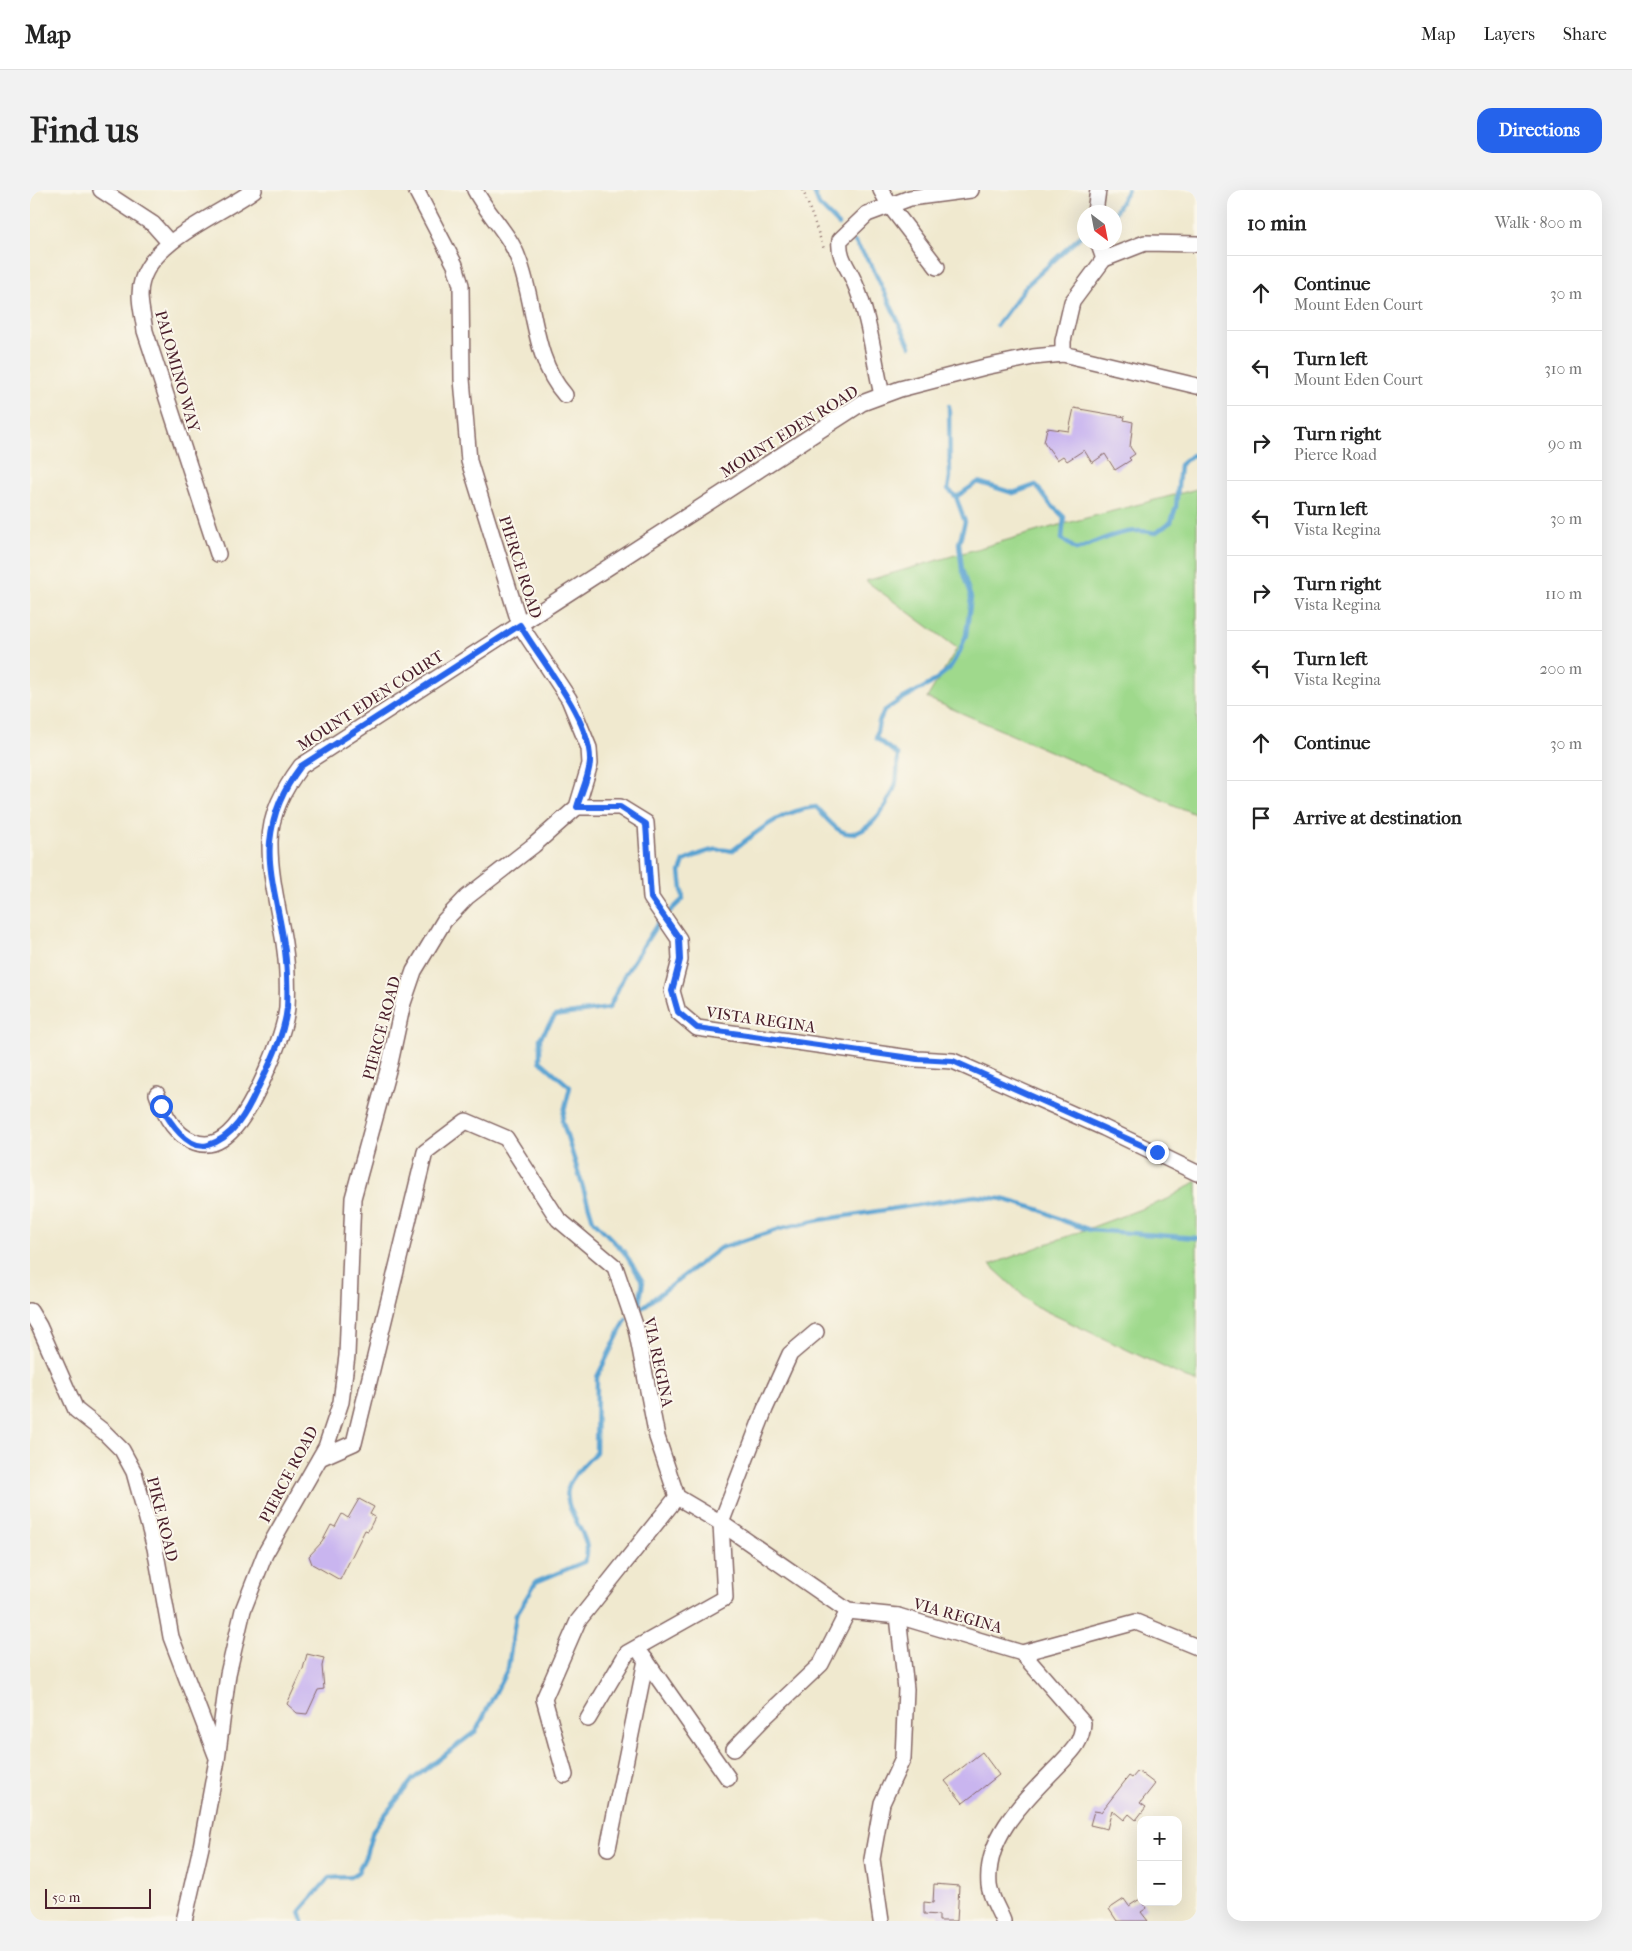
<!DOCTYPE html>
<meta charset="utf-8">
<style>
:root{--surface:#fff;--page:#f2f2f2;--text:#222;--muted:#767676;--line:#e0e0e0;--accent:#2563eb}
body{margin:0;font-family:"IM FELL French Canon",serif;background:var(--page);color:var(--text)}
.controls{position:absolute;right:15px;bottom:15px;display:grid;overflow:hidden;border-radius:10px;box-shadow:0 5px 20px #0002}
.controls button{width:45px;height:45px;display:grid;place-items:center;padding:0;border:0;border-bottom:1px solid var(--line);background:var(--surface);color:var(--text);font:25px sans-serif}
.compass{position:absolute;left:1047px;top:15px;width:45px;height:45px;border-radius:50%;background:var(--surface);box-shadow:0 5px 20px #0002;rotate:148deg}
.scale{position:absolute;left:15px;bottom:12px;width:106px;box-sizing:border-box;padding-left:5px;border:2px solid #4a1f2b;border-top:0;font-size:14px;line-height:18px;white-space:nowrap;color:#4a1f2b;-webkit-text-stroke:4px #fbf7ec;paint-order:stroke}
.stop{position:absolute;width:15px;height:15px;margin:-11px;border:4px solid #2563eb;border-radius:50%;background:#fff}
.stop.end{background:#2563eb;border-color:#fff;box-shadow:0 1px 5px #0008}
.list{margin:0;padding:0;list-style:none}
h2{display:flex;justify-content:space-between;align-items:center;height:65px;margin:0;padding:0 20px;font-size:21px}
h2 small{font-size:16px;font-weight:400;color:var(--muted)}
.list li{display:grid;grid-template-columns:32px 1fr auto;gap:15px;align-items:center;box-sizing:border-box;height:75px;padding:0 20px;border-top:1px solid var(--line)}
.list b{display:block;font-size:19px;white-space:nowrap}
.list p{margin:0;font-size:16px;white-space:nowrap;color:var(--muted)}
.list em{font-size:16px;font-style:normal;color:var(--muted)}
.icon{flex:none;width:28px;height:28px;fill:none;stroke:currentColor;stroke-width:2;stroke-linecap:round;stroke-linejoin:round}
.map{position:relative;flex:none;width:1167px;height:1731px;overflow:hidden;border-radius:15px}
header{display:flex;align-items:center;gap:30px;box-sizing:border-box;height:70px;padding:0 25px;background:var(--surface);border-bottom:1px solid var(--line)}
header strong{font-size:24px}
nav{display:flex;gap:28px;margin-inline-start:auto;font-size:18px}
.intro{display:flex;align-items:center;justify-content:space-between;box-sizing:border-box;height:120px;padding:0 30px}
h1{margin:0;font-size:35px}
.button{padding:12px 22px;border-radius:15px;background:var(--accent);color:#fff;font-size:18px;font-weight:700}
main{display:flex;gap:30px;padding:0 30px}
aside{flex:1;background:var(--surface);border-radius:15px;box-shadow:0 5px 20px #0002}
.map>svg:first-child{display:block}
.green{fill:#9fd98c;stroke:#747c5c}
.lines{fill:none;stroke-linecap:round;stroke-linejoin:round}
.stream{stroke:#5aa3d1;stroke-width:4.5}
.building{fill:#c9b5ef}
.minor-casing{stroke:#846664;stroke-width:18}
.path{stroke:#846664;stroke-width:2.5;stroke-dasharray:1 4;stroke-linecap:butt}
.minor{stroke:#fff;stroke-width:15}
.route{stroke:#2563eb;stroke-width:6}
.labels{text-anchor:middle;stroke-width:4;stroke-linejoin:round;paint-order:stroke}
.street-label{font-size:16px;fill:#4a1f2b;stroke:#fbf7ec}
</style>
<header>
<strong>Map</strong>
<nav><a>Map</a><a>Layers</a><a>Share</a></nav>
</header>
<div class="intro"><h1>Find us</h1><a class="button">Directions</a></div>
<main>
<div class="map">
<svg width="1167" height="1731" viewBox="0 0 1167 1731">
<rect width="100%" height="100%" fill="#fbf7ec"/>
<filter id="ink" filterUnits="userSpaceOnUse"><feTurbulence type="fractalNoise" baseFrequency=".02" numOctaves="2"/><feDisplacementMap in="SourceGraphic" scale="10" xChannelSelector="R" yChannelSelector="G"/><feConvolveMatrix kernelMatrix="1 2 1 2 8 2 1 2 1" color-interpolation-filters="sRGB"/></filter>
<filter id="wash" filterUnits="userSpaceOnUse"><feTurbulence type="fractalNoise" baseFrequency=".0096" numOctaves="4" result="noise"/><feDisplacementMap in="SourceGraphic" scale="20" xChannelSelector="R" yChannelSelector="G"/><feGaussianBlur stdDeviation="1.12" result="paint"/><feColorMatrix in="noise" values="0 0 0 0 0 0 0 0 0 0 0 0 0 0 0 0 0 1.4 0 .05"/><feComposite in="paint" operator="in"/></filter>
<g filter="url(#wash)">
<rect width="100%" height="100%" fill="#f0e9cf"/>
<g class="green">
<path d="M1167,299V625L897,508L927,458L836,391L1022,337Z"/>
<path d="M1167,991V1193L1003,1115L960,1075L1138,1009Z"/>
</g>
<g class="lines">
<g class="stream">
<path d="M783,0L789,15L809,35"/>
<path d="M1084,24L1098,0"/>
<path d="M825,52L841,74L880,156"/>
<path d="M967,135L997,95L1054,43"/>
<path d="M919,216L920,287L918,299L926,307"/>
<path d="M608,1120L613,1092L594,1062L563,1030L532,930L540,897L510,871V848L525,826L579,818L594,786L628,733L653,709L650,682L654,671C670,664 684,656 702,661C728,641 752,620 786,617C793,624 802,637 811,641C834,654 859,614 865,596C868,587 867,575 868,565L846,548L849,532L854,521L870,510L900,494L919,479L930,461L936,445L941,408L932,380L929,353L935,332L926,307L948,292L983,303L1006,295L1019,313L1034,327L1032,349L1047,360C1072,349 1098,336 1125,343L1141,332L1146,317L1150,275L1162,265L1167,266"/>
<path d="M609,1120L690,1058L753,1038L790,1030L945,1006L972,1009L1011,1020L1034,1031L1060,1040L1167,1048"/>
<path d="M273,1731L270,1721L299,1688L320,1687L328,1682L336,1665L343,1640L383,1589L446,1541L478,1478L486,1425L506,1392L554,1372C568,1348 529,1322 539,1295C544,1283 557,1272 566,1262L567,1187L596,1129"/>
</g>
</g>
<g id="blocks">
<g class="building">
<path d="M1044,218L1095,227L1094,230L1103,232L1100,257L1105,264L1099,268L1101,270L1085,280L1075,264L1062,273L1054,260L1037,271L1033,266L1027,270L1014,252L1017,238L1039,241Z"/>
<path d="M329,1309L344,1317L340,1324L345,1327L338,1341L335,1340L310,1390L282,1374L279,1366L292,1352L301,1335L305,1337L312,1324L318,1328Z"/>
<path d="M277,1464L294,1468L292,1476L294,1499L288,1500L277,1524L267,1523L257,1514L273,1479Z"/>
<path d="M952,1562L969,1585L933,1613L915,1591Z"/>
<path d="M1108,1581L1125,1594L1110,1613L1116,1617L1106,1630L1099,1624L1094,1630L1082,1620L1077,1639L1060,1635L1064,1621L1071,1622L1099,1586L1102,1588Z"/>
<path d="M904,1694L929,1696L927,1731H909V1725L894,1724V1712L903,1713Z"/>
<path d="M1094,1709L1099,1716L1110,1709L1117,1718L1111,1722L1118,1731H1087L1079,1719Z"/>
</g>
</g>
</g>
<g filter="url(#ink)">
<use href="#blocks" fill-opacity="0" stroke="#846664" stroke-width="1"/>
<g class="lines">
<g class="minor-casing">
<g id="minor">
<path d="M71,0L123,34L139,52"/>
<path d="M445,0C457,24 479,43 488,68C506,113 502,168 535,205"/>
<path d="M851,0L860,16L907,77"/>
<path d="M1065,22L1068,0"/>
<path d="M1068,52L1074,69"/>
<path d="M1033,164V151L1042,112L1074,69L1115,53L1167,54"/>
<path d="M852,205C843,166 840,127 823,89C817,76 808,66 810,50L837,24L880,8L941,0"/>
<path d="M188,364L115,141C113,125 107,106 112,91C123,50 191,24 224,0"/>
<path d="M547,617H590L616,633L621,708L649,749L650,770L642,801L648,822L667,838L887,869L923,871L1074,938L1167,983"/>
<path d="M127,904C133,922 143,943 162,951C182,960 197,948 209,932C226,909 255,845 257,817C258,797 257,773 254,753C249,721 240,688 240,655C239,625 254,599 271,576L832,213L870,199L955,177L1003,167L1033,164L1167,196"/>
<path d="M0,1121L9,1136L46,1220L74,1242L92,1260L104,1282L125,1358L141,1447L186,1565"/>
<path d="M290,1268L324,1253L395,962L436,931L476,948L528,1029L585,1077L606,1138L627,1247L647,1307L691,1333L818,1421L868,1426L992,1463L1106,1432L1167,1457"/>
<path d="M612,1465L698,1588"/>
<path d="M558,1529L597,1463L695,1408L691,1333L735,1219L760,1164L786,1142"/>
<path d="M704,1559L736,1526L791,1474L818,1421"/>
<path d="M535,1585L514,1509L548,1431L647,1307"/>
<path d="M578,1658L616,1470"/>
<path d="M154,1731L171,1657L187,1570L198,1484L213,1420L235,1364L296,1257L311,1212L317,1166L323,1008L360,873L373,813L384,781L414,731L437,707L504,655L547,617L560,574L559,558L539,509L490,435L439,271L432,189L431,95L425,75L386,0"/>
<path d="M851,1731L842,1669L852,1613L873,1568L876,1499L868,1426"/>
<path d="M973,1731C969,1720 960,1707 959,1695C955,1646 995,1610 1027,1577C1041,1562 1052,1554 1053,1533L992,1463"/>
</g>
</g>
<path class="path" d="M773,0L794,59"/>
<use href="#minor" class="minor"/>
</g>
</g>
<g class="lines" filter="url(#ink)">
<path class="route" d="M131,916C139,931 158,961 178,955C203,948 217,922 227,900C239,876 254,846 257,818C258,800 257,772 254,754C250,724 237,681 240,652C243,622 253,600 271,576L490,435C511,471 562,531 560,572C559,587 551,603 547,617H590L616,634L621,708L649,748L650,770L642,801L648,822L667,838L887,869L923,871L1127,962"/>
</g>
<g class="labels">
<g class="street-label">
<text transform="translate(148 181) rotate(74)" y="6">PALOMINO WAY</text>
<text transform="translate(759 241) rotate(-32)" y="6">MOUNT EDEN ROAD</text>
<text transform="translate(491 377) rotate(72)" y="6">PIERCE ROAD</text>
<text transform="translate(340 510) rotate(-33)" y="6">MOUNT EDEN COURT</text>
<text transform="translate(731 829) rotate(8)" y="6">VISTA REGINA</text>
<text transform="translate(351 838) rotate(-75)" y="6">PIERCE ROAD</text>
<text transform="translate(629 1172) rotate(78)" y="6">VIA REGINA</text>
<text transform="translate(258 1284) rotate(-62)" y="6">PIERCE ROAD</text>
<text transform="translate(133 1329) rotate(76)" y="6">PIKE ROAD</text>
<text transform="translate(928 1425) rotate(16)" y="6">VIA REGINA</text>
</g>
</g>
</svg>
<div class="controls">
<button>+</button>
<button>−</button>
</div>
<svg class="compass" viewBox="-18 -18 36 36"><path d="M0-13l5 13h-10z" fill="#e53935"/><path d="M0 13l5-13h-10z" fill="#767676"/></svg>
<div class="scale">50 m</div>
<div class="stop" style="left:131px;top:916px"></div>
<div class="stop end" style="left:1127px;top:962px"></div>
</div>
<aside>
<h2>10 min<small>Walk · 800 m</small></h2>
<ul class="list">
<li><svg class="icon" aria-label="ahead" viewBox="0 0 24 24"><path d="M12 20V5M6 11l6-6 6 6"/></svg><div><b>Continue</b><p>Mount Eden Court</p></div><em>30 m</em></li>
<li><svg class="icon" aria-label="left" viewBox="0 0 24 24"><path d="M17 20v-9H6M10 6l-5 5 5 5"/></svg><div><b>Turn left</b><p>Mount Eden Court</p></div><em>310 m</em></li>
<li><svg class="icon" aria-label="right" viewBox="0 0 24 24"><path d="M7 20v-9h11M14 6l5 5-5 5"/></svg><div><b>Turn right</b><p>Pierce Road</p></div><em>90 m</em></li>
<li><svg class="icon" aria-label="left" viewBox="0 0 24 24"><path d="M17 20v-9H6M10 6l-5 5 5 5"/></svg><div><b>Turn left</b><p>Vista Regina</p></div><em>30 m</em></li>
<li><svg class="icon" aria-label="right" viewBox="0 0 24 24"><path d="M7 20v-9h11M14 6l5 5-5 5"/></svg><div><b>Turn right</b><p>Vista Regina</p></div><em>110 m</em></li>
<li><svg class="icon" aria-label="left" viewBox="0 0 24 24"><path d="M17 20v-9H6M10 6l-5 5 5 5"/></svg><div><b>Turn left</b><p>Vista Regina</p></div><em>200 m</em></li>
<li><svg class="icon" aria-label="ahead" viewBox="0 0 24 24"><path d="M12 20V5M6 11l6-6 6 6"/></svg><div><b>Continue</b></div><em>30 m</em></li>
<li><svg class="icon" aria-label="arrive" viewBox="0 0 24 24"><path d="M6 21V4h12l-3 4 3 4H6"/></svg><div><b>Arrive at destination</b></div></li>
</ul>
</aside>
</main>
